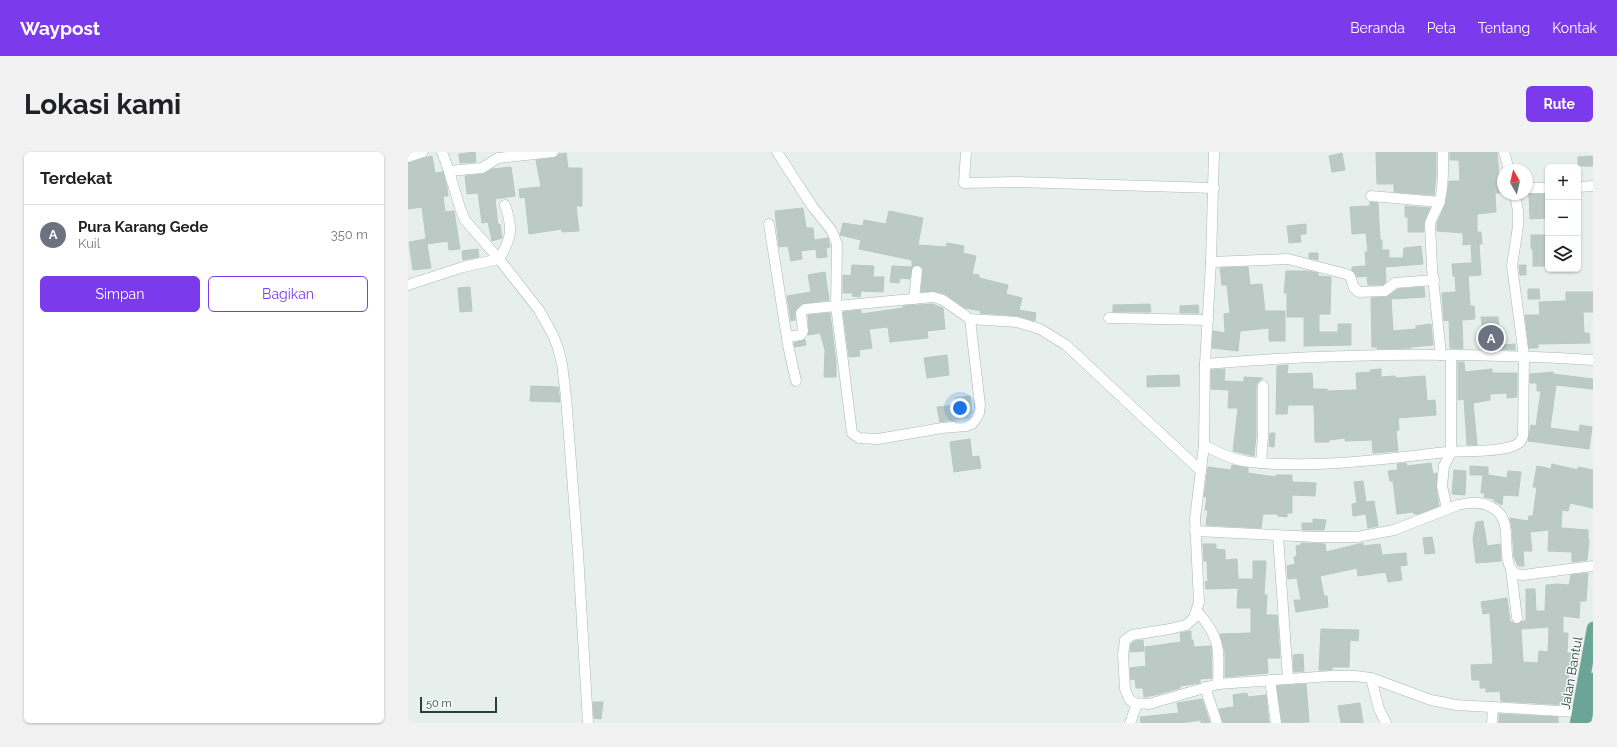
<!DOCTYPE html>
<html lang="id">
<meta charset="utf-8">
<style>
:root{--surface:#fff;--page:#f2f2f2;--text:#202124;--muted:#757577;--line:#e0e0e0;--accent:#7c3aed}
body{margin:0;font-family:Raleway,sans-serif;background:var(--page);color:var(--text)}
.controls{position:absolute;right:12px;top:12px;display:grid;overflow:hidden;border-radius:6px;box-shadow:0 1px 3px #0004}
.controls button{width:36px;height:36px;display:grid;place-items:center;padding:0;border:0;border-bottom:1px solid var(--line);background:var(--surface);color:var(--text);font:20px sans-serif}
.compass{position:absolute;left:1089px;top:12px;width:36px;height:36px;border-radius:50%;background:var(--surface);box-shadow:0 1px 3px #0004;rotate:352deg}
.scale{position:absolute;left:12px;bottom:10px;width:77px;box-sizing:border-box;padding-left:4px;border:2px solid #24423a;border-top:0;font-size:11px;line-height:14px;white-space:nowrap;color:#24423a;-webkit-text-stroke:3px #f7fbf9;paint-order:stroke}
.you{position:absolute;left:552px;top:256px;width:14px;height:14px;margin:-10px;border:3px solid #fff;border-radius:50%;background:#1a73e8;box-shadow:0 0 0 6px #1a73e833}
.badge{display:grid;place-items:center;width:26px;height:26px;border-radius:50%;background:var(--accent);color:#fff;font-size:13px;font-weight:700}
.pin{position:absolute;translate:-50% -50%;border:2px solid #fff;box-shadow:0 1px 4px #0006}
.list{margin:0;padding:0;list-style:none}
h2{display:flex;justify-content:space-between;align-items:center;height:52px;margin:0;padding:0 16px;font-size:17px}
h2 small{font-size:13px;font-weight:400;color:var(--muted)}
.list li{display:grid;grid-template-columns:26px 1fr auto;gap:12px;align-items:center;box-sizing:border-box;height:60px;padding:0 16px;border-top:1px solid var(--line)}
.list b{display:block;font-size:15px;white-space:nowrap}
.list p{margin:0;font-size:13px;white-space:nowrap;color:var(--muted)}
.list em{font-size:13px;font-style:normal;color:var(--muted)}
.actions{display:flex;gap:8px;padding:12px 16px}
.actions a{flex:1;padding:9px 0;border:1px solid var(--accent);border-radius:6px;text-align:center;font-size:14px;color:var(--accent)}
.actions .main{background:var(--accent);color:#fff}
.icon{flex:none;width:22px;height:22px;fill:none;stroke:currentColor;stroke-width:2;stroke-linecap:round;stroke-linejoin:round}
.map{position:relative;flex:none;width:1185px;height:571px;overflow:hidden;border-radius:6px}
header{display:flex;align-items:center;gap:24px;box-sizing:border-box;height:56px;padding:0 20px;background:var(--accent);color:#fff}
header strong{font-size:19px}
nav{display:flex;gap:22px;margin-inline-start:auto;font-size:14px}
.intro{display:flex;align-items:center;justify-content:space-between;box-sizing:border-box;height:96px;padding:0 24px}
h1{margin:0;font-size:28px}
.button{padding:10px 18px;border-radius:6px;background:var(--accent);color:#fff;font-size:14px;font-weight:700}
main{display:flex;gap:24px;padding:0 24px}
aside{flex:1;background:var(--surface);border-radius:6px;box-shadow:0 1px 3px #0004}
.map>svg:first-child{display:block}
.building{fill:#bbcac4;stroke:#b8c9c2;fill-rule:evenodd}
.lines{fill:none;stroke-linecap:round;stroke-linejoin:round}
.street-casing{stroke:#a8b8b2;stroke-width:11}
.primary-casing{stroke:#c2cac8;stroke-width:13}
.street{stroke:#fff;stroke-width:10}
.primary{stroke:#6aa596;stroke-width:12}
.labels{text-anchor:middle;stroke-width:3;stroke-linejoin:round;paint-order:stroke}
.street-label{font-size:13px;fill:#24423a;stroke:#f7fbf9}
</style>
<header>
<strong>Waypost</strong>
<nav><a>Beranda</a><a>Peta</a><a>Tentang</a><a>Kontak</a></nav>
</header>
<div class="intro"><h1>Lokasi kami</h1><a class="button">Rute</a></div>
<main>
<aside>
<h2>Terdekat<small></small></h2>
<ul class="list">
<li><span class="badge" style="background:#6b7280">A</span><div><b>Pura Karang Gede</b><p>Kuil</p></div><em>350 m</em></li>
</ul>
<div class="actions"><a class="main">Simpan</a><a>Bagikan</a></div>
</aside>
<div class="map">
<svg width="1185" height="571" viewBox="0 0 1185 571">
<rect width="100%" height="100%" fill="#e6efeb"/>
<g class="building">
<path d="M67,0L68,10L52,11L51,2Z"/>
<path d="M968,0H1028V24L1026,43L986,40V32H969Z"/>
<path d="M1042,0H1089L1091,24H1095V41H1087L1088,60L1069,62V80H1073L1074,92H1071L1073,123L1060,124L1062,154H1066L1067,167L1054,168L1055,197L1042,196L1041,168L1036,169L1034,141L1048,140L1047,124H1045L1044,112L1064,111L1063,92L1055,93V81L1029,79V71L1038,51L1041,29H1052L1051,8H1042Z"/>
<path d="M158,1L160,16H174V54H168L171,79L154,80V77L121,82L117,45L112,46L111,37L133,35L128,8L146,6L151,2Z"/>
<path d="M934,1L937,18L924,20L921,4Z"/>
<path d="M24,4L27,21L35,20L39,36L40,44H35L37,60L46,59L52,97L41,98L40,89L19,92L23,116L5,118L1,90L18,87L14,55L0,57V11Z"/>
<path d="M1185,4V14H1170V5Z"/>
<path d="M103,15L107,44L87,47L90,73L92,72L94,86L84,89L80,70L74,71L70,41L59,42L57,24L75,22L84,17Z"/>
<path d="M1121,42H1140V66L1122,67Z"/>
<path d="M962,50L970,51L972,88H974V98H981V106H995L996,96L1013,94L1015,112L977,115L978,130L975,133H960L959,124L949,125L944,118V115L958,114L957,100H960L958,81L944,82L942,55L962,54Z"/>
<path d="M997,54L1022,56L1016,70V80H1000V65H997Z"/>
<path d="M395,56L398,76H405L406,88L420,86L422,95L418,96L419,105L409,106L408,97L393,99L394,107L383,109L380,94L371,95L367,59Z"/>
<path d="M481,59L515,66L510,93L538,95L539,91L556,94L555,101L568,104L564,122L571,123V126L600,133L598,142L614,146L611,158L628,161L627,169L610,164L572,161L573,159L557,156L537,142L525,139L513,140L515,119V116L510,113L504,116L502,127L492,126L491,131L482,130L484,114L504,115V108L451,97L453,88L432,83L435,71L455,74L456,68L478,72Z"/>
<path d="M898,72V82H892L893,90L881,91L879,74Z"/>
<path d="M1123,83H1140V114H1125V97H1123Z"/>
<path d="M70,97L71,105L55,108L54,99Z"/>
<path d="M901,101H910V108L901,106Z"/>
<path d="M444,113L466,114L465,125H476L475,140L453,139L452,145L444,144L445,141H435V123L443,124Z"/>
<path d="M1111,113H1118V123H1112Z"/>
<path d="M840,115L842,133L854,132L857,159H877V189H861V176L832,179L830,199L804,196L805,179L817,181L816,162L822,161L819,133H814L812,116Z"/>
<path d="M878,119H900L910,121V124L923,125L922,162H911V180H930V172H943V193L896,194V165H879V141H876Z"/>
<path d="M417,120L421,148L393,152L387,159V168L383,169L379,144L403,140L400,123Z"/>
<path d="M62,135L64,159L52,160L50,136Z"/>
<path d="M1016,135L1017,145L983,147L985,179L1008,177V174L1023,172L1025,193L1003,195V196L969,197L970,195H964L963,146L978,145L990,137Z"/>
<path d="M1120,137H1131L1132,147H1120Z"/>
<path d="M1158,140H1185V160H1175L1176,181H1181L1182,191L1130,192V196H1121L1117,163H1132L1131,150L1158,149Z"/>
<path d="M524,152L535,156L537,177L519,179L520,186L482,190L480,175L461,177L464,196L451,198L452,204L441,205L435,160L453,158V162L495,156V154Z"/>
<path d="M742,152L743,160H705V153Z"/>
<path d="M790,153L791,161H772V154Z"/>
<path d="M422,161L428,210V225H416L417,198L412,181L400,183L401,178L400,163Z"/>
<path d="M1073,165H1090L1091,178L1093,177L1095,191L1077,193Z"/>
<path d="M397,188L398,193L387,195L386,191Z"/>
<path d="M1107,192V198L1094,197L1093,193Z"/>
<path d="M539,203L541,223L519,226L516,206Z"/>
<path d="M1050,210H1056L1057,220L1084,217V221H1109V245L1099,246V241L1082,242V248L1065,251L1069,293H1059L1056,247L1050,248Z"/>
<path d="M880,213L879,222L904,221L905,237H919V239L949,238L948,221L963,220L962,218L973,217V225L987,224L988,226L1017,224L1019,249L1027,248L1028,263L990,266L991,278L988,279L990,299L965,301L964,288L937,289V286L921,288V290H907L906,253H880L879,262H868L869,214Z"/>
<path d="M817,217L816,229L836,230V225L855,226L850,230L848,234V284L846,304L825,299L830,256H820L821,238L803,237V218Z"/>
<path d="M1145,220V222L1185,227V237L1148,233L1142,276L1171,280L1172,273L1184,275L1181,297L1120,289L1123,273L1128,274L1133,239H1129V231H1122V222Z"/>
<path d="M771,223L772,234L739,235V224Z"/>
<path d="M123,234L150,235L152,250L122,249Z"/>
<path d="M562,244L564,260L560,266L532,270L529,255L548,253L547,246Z"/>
<path d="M862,281H867L866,295L861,294Z"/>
<path d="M562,287L564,305L571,304L573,316L546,320L542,290Z"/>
<path d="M998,311L999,314L1023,311L1025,322L1029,321L1028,335L1031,354L1010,362H1006L1005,360L989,362L985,329H982L980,319L990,318L989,312Z"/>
<path d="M1144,312L1170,318V315L1185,318V356L1162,351L1160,359L1154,358L1153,376L1180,378V388H1181L1179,408L1164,410V400L1140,399L1141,378L1122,380L1124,399H1115L1116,414H1110L1106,405L1104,377L1102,366L1120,369L1121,364H1125L1129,335H1125L1129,314L1143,317Z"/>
<path d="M824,313L840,316V321L868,325V323H884V330L908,331L907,344L884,343V361H879V365L870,364V362H855L853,376L798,373L800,358H797L799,345H796L800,315L823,318Z"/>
<path d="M1062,314L1080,315V323L1099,326L1100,319L1113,320L1110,344L1095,343L1094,353L1086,349V347L1076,345L1077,341H1073L1075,323H1062Z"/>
<path d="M1046,318L1058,319L1057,343L1044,342Z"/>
<path d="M955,329L958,350L966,349L970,374L960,376L958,362L945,364L944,352L949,351L946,330Z"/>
<path d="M905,367L918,368L916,378H894V371H905Z"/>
<path d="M1075,369L1079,394L1092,392L1093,409L1068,411L1065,387L1068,370Z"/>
<path d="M1024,385L1027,401L1017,402L1015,386Z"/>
<path d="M893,391L917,392L918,400L955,391V394L972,392L974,403L998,401L999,413L992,414L994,428L980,430L978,420L950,424L949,416L912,424L916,444H919L920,455L888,460L886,448H893L889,426L880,427L879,414L887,412L886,405L889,404L888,394L893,393Z"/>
<path d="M795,392H808V397L817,398V408L829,407L830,427H845V409H858L856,443H859L858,463H869L872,506H859L860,521L817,525V500L812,482L843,481V456H829L830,436L798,437L797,430L800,429L799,409H796Z"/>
<path d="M1180,421L1178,449H1172L1171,466L1155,464V481H1160L1159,501H1163L1158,553L1093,549L1092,539L1078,540V536H1072V528H1064L1063,513L1085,512L1082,461L1075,462L1073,450L1099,446L1102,470L1110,472L1115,469H1118V437H1127L1128,459H1137L1138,433L1150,432L1161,433L1163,423ZM1141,475L1140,500L1131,499L1130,511L1115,510L1113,477Z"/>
<path d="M913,477L951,478L950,489L942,488L941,515H924V518H911Z"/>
<path d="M783,479V488H785L786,495L803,494L804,526L792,527V531L772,534V536L747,543L736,545L735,536H728L727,527L723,528L722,516L738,514L737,495L773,490L772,481Z"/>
<path d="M735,488L736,499L722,500L723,492L727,489Z"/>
<path d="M895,502L896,519L886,520L885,503Z"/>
<path d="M898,532L901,570L874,571L869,534Z"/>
<path d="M839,541L840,545L858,543L861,571H815L811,557L826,555L825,543Z"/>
<path d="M794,547L802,571H793V568L772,571H733L732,565L771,561L769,551Z"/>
<path d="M185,550H195L193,567L186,566Z"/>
<path d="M952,551L955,571H933L930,554Z"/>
<path d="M1091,562L1150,565V571H1091Z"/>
</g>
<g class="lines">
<g class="street-casing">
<g id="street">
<path d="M34,0L41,19L52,56L57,68L91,107L131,158L145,183L150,196L154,212L158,245L170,401L180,571"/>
<path d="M369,0L404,54L424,79L429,92L428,154L444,281L451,286L470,287L534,276L558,274L564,272L568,267L571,261L572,253L562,167"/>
<path d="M558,0L556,31L608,30L806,36"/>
<path d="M806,0L803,110L797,212L796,293L787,367L791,450L786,466L778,473L762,477L724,483L717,488L715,503L717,537L721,547L726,551L741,552L810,532L924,524H947L963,526L1023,548L1048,553L1170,560"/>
<path d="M1096,0L1101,18"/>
<path d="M0,5L15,0"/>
<path d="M41,19L74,16L90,6L145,0"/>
<path d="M1170,35L1185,34"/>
<path d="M1119,36H1140"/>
<path d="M963,44L1032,50"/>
<path d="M361,72L380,193L388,229"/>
<path d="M803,110L880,107L938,122L942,124L946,136L951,140L977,139L987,131L1026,128"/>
<path d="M0,133L55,115L91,107C104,86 105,76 97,53"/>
<path d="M506,147L509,119"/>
<path d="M701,166L800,168"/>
<path d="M379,185L393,183L395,179L393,161L397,157L525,145L535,148L562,167L609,170L632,177L658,193L793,319"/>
<path d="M1033,203L1024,116L1022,72C1024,63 1030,57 1032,48C1036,33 1035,16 1035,0"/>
<path d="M797,212C926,201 1056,200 1185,208"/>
<path d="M796,293C811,301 825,308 842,310C907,317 974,307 1039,300C1059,298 1082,301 1102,295C1109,293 1113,291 1115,284L1116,204L1104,114L1110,74V59L1107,42"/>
<path d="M853,311L855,284V234"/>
<path d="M1039,357L1034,334L1036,314L1043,300V204"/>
<path d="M787,379L908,385H949L986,378L1050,353C1061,350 1073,349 1083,355C1110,368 1089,405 1107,422L1115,423L1185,414"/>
<path d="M870,384L880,527"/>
<path d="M1103,418L1109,466"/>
<path d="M789,459C813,487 811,496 810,532"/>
<path d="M963,526L971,557L978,571"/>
<path d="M862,528L868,571"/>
<path d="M797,535L809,571"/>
<path d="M722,571L729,552"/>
<path d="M1084,571L1085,555"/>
</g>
</g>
<g class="primary-casing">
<g id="primary">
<path d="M1168,571L1185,476"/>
<path d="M1177,571L1185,527"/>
</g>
</g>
<use href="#street" class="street"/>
<use href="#primary" class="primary"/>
</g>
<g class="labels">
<g class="street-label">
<text transform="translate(1163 521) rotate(-80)" y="5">Jalan Bantul</text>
</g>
</g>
</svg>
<div class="controls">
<button>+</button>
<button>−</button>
<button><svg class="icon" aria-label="layers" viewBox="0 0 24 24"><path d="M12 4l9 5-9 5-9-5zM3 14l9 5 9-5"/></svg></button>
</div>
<svg class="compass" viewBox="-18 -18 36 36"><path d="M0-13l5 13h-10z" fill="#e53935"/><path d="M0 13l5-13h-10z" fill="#757577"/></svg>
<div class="scale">50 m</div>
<div class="you"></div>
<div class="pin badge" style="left:1083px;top:186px;background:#6b7280">A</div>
</div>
</main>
